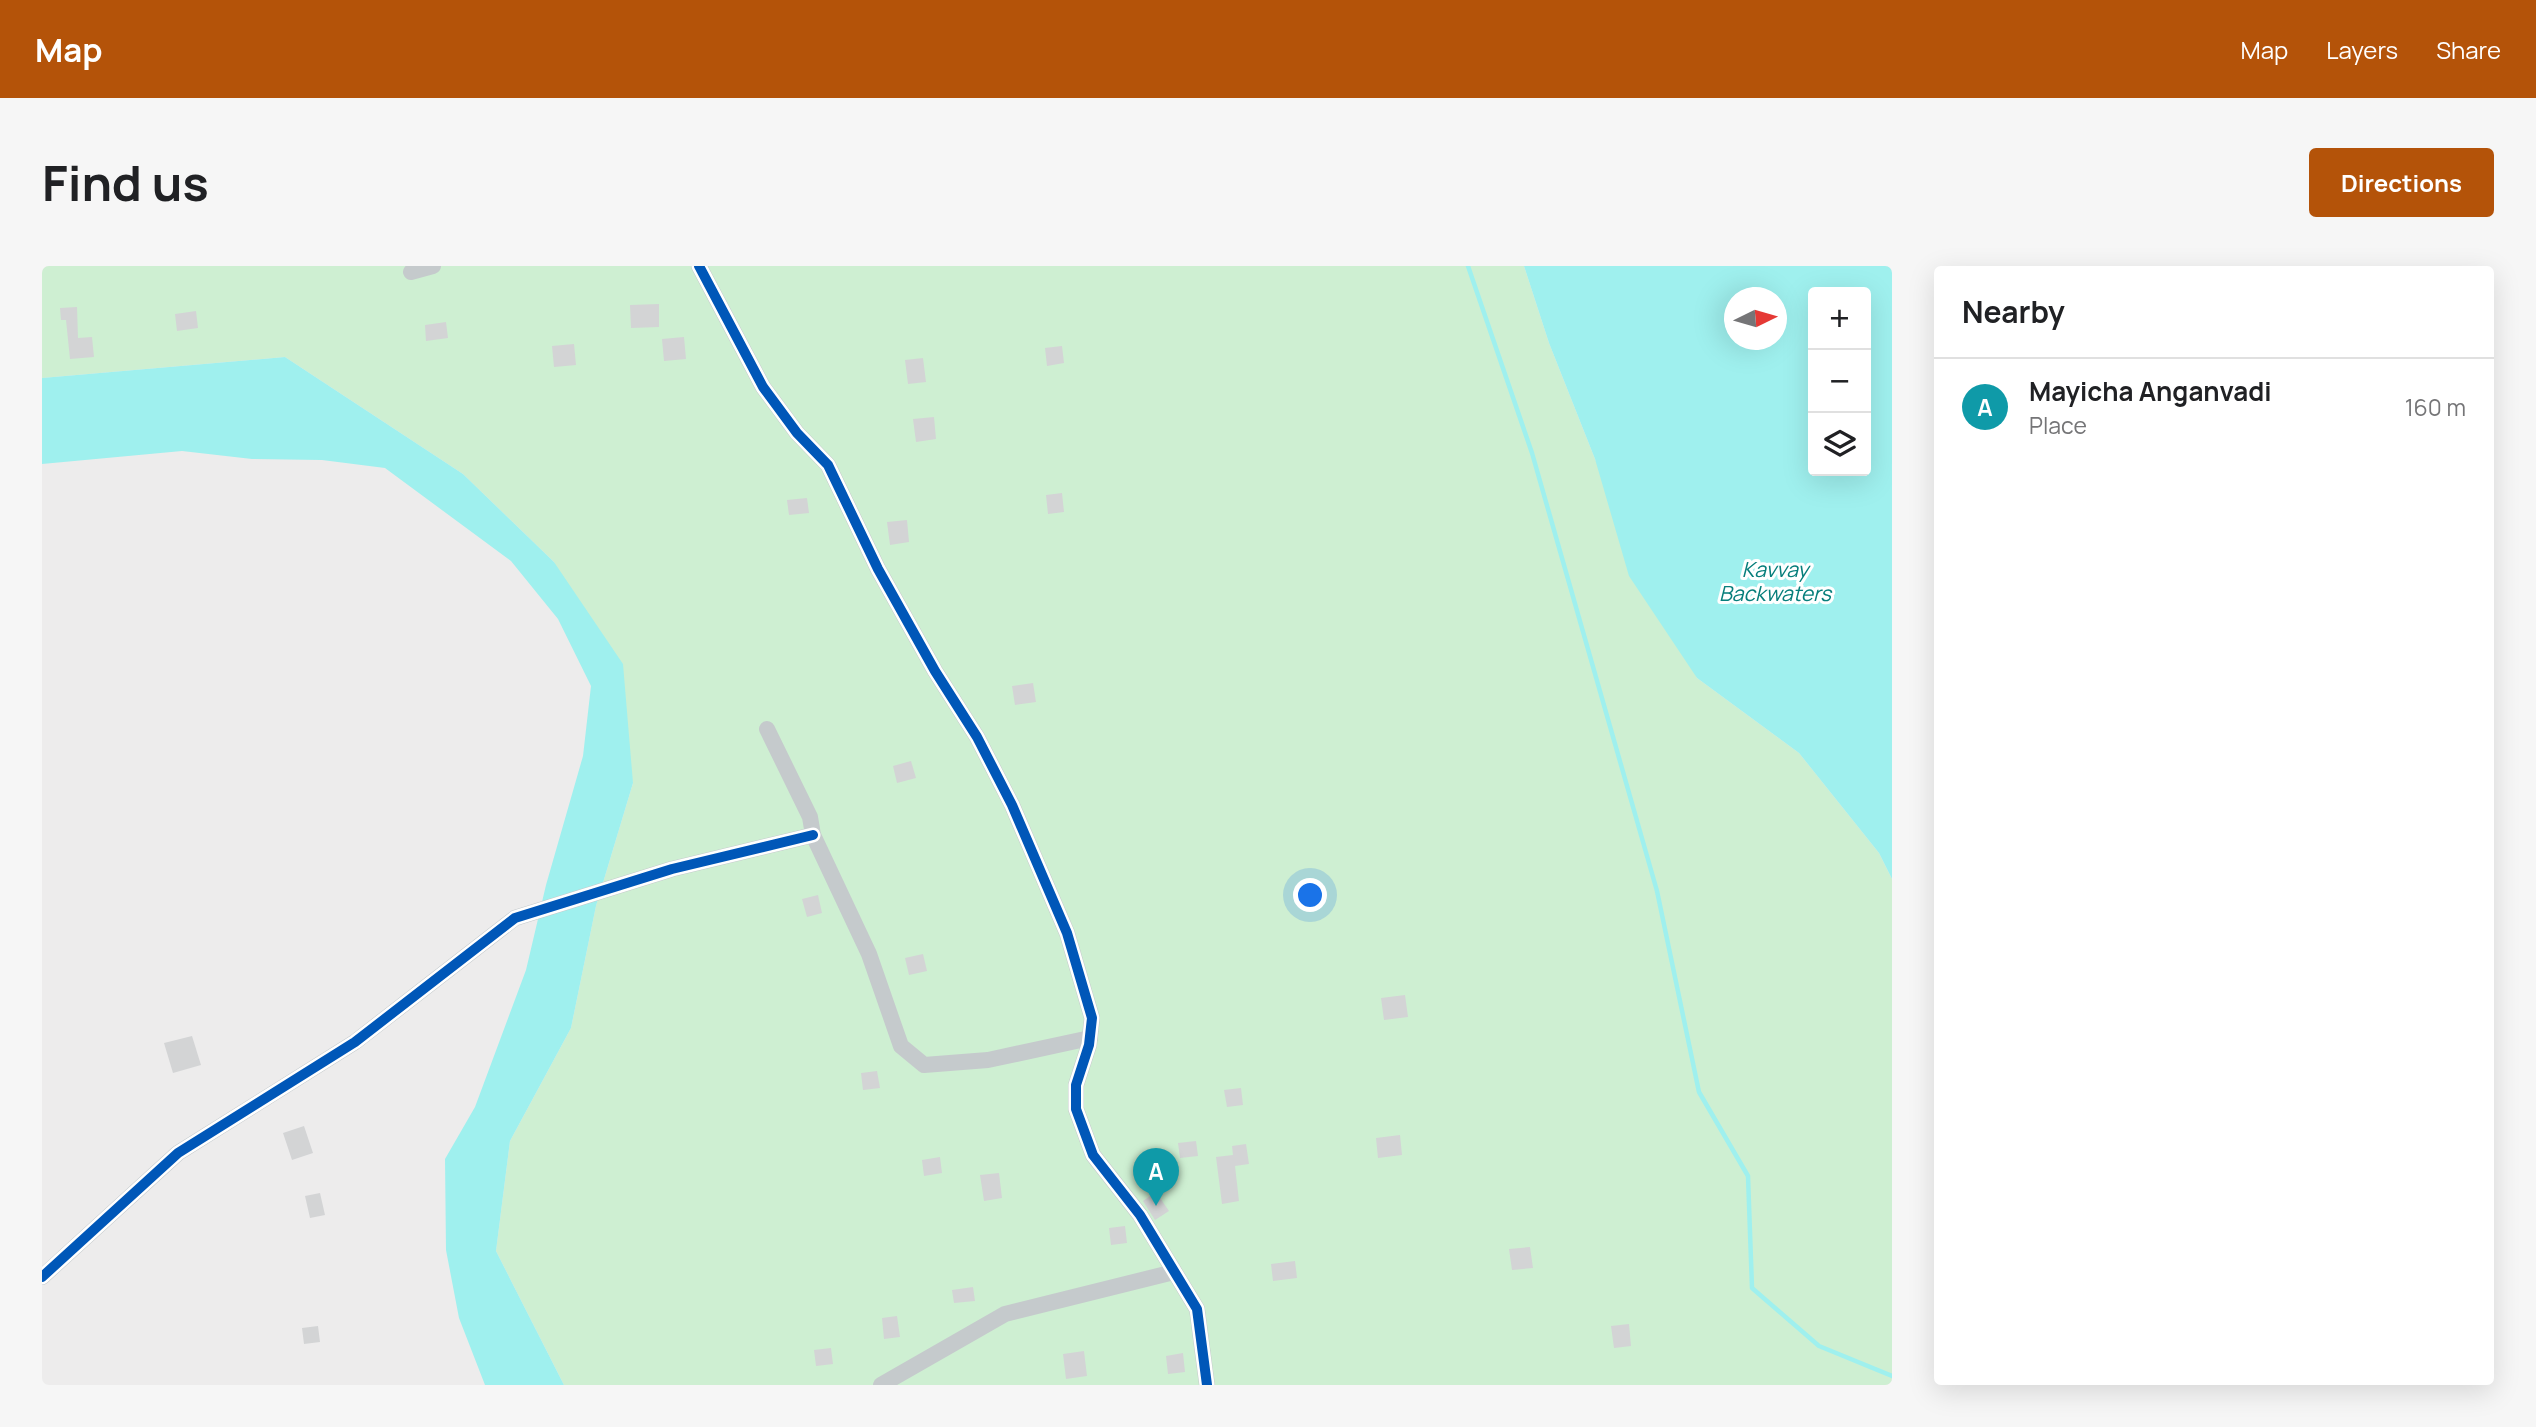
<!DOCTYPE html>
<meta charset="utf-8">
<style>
:root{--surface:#fff;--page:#f6f6f6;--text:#202124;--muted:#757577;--line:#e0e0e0;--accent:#b45309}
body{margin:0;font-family:Manrope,sans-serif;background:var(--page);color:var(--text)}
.controls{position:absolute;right:21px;top:21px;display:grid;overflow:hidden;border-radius:7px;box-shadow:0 7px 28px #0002}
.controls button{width:63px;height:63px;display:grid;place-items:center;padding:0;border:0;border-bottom:2px solid var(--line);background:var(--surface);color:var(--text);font:35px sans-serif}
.compass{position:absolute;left:1682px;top:21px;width:63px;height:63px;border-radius:50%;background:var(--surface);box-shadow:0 7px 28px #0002;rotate:85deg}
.you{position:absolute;left:1269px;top:630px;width:24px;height:24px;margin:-18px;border:5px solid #fff;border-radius:50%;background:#1a73e8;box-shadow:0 0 0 10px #1a73e833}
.badge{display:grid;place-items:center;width:46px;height:46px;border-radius:50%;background:var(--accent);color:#fff;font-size:23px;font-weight:700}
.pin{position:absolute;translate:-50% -58px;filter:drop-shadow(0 2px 4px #0008)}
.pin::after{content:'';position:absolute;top:37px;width:24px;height:21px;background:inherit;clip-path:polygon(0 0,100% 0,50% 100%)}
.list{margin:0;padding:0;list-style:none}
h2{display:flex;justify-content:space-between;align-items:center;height:91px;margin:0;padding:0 28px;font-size:30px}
h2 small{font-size:23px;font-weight:400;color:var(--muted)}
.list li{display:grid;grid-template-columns:46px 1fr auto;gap:21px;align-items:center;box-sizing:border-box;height:98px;padding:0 28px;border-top:2px solid var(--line)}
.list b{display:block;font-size:26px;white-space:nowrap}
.list p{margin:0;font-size:23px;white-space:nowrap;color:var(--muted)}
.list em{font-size:23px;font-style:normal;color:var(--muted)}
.icon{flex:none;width:38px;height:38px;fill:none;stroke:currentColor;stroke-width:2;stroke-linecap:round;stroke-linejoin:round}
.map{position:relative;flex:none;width:1850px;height:1119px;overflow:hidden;border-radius:7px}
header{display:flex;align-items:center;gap:42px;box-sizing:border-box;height:98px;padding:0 35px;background:var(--accent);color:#fff}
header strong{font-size:33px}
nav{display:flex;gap:38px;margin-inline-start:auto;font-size:24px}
.intro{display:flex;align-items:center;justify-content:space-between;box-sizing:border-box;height:168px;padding:0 42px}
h1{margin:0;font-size:49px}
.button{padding:18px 32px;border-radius:7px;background:var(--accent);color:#fff;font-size:24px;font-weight:700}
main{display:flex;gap:42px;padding:0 42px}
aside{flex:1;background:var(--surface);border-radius:7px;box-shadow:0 7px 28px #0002}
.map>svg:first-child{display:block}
.green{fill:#ceefd2}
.water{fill:#9ff0ee;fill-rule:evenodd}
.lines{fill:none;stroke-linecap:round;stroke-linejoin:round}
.stream{stroke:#9ff0ee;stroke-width:4.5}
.building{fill:#d3d4d5}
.minor{stroke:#c5cacc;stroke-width:16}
.cycleway-casing{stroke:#fff;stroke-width:15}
.cycleway{stroke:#0057b8;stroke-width:10}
.labels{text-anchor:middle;stroke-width:6;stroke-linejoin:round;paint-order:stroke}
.water-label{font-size:21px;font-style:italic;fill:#067e7b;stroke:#fff}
</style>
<header>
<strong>Map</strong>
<nav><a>Map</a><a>Layers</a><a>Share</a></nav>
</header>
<div class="intro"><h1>Find us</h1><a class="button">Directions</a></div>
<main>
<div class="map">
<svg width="1850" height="1119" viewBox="0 0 1850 1119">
<rect width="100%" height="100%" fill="#edecec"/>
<path class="green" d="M0,0H1482L1507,77L1553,193L1655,412L1757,487L1837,587L1850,613V1119H522L454,985L468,875L529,762L554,640L591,517L512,296L421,208L243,91L0,112Z"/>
<g class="water">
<path d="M1482,0H1850V613L1837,587L1757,487L1655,412L1587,310L1553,193L1507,77ZM1771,26H1824V205H1771ZM1692,32H1734V74H1692Z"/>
<path d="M243,91L421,208L512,296L581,398L591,517L554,640L529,762L468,875L454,985L522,1119H443L417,1052L404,984L403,893L433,841L484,704L504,619L541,490L549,420L516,353L469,295L343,202L280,194L210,193L140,185L0,198V112Z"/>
</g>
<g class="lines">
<path class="stream" d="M1426,0L1490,187L1615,625L1657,826L1706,910L1710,1022L1777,1080L1850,1110"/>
</g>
<g class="building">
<path d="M617,38V61L589,62L588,39Z"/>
<path d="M35,41L36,72L50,71L52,91L28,93L24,54H19L18,42Z"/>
<path d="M154,45L156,62L135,65L133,48Z"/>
<path d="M404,56L406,72L384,75L383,59Z"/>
<path d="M642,71L644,93L622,95L620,73Z"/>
<path d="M532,78L534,99L512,101L510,80Z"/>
<path d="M1020,80L1022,97L1005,100L1003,82Z"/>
<path d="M881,92L884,116L866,118L863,94Z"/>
<path d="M892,151L894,173L874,176L871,153Z"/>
<path d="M1020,227L1022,246L1006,248L1004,229Z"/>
<path d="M765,232L767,247L747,249L745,234Z"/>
<path d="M865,254L867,276L848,279L845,256Z"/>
<path d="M991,417L994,436L973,439L970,420Z"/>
<path d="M869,495L874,512L855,517L851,500Z"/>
<path d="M776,629L780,647L765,651L760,633Z"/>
<path d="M881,688L885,705L867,709L863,692Z"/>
<path d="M1363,729L1366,751L1342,754L1339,732Z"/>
<path d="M150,770L159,799L131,807L122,777Z"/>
<path d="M835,805L838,822L821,824L819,807Z"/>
<path d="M1199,822L1201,839L1185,841L1182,824Z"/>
<path d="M262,860L271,887L250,894L241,867Z"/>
<path d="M1358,869L1360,889L1336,892L1334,872Z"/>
<path d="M1154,875L1156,890L1138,892L1136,877Z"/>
<path d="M1204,878L1207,898L1193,900L1197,935L1180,938L1174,891L1191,889L1190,880Z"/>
<path d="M898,891L900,907L882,910L880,894Z"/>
<path d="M957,907L960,932L942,935L938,909Z"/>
<path d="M1114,926L1127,945L1113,954L1101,935Z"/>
<path d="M278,927L283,949L268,952L263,930Z"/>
<path d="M1083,960L1085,977L1069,979L1067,962Z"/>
<path d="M1488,981L1491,1002L1470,1004L1467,983Z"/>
<path d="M1253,995L1255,1012L1231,1015L1229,998Z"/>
<path d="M931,1021L933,1035L912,1037L910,1024Z"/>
<path d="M855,1050L858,1071L842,1073L840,1052Z"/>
<path d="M1587,1058L1589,1080L1572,1082L1569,1060Z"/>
<path d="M276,1060L278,1076L262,1078L260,1062Z"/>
<path d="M789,1082L791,1098L774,1100L772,1084Z"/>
<path d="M1042,1085L1045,1110L1024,1113L1021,1088Z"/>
<path d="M1141,1087L1143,1106L1126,1108L1124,1090Z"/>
</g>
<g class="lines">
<g class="minor">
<path d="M657,0L721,121L755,167L786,199L836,303L893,405L935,471L970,539L1025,667L1050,752L1047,779L1034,819V843L1051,889L1098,949L1155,1043L1165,1119"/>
<path d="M369,6L391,0"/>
<path d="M725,463L768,551L771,569L827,688L859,780L882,799L946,794L1048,772"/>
<path d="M0,1011L136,887L313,776L473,652L630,603L771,569"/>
<path d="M839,1119L963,1048L1132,1006"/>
</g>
<g class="cycleway-casing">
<g id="cycleway">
<path d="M657,0L721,121L755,167L786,199L836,303L893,405L935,471L970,539L1025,667L1050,752L1047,779L1034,819V843L1051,889L1098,949L1155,1043L1165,1119"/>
<path d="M0,1011L136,887L313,776L473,652L630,603L771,569"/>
</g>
</g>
<use href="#cycleway" class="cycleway"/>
</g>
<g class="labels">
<g class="water-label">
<text x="1733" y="311">Kavvay<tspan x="1733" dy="24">Backwaters</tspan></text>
</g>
</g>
</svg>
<div class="controls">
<button>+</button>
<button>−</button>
<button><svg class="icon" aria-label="layers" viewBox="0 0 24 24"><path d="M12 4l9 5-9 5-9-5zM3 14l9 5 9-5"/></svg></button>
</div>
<svg class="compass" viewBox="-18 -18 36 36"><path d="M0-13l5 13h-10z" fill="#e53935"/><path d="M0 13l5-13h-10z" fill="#757577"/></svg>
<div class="you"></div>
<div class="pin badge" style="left:1114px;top:940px;background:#0f9aa8">A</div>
</div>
<aside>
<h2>Nearby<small></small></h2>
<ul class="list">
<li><span class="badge" style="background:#0f9aa8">A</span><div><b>Mayicha Anganvadi</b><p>Place</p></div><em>160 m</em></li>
</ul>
</aside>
</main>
